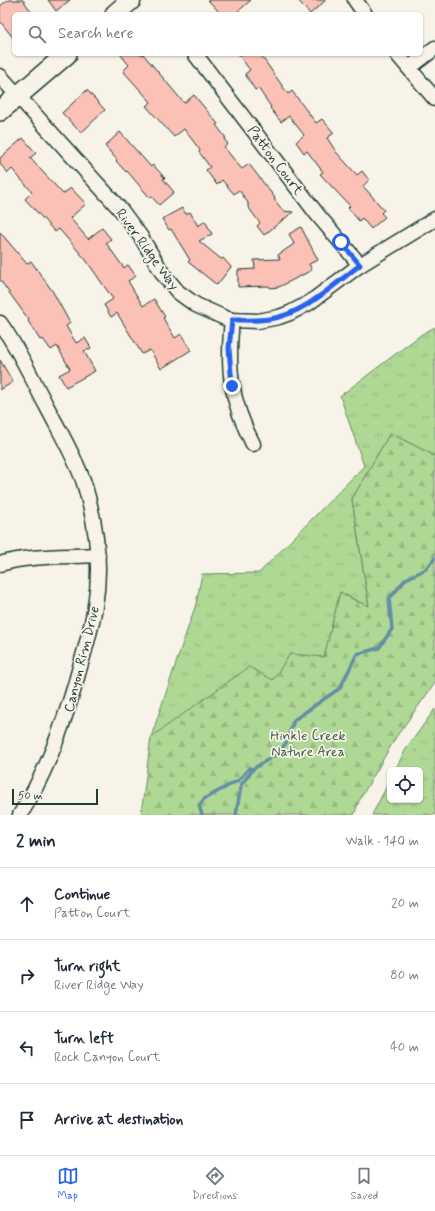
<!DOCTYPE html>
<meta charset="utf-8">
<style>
:root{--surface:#fff;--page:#f6f6f7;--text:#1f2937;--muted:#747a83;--line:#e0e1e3;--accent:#2563eb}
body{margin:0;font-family:Mynerve,sans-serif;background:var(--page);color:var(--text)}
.controls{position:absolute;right:12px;bottom:12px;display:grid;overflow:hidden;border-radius:6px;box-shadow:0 1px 3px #0004}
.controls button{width:36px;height:36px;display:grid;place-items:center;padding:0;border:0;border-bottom:1px solid var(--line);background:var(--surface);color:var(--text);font:20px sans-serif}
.scale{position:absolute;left:12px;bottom:10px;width:86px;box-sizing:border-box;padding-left:4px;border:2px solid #1f3d34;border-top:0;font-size:11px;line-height:14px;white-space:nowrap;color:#1f3d34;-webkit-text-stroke:3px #f7f3e8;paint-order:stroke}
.stop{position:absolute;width:12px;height:12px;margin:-9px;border:3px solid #2563eb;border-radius:50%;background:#fff}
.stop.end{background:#2563eb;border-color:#fff;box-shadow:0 1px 4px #0008}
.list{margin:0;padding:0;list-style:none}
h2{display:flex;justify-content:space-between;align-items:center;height:52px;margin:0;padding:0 16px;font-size:17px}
h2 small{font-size:13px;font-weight:400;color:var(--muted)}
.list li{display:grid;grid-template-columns:26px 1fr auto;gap:12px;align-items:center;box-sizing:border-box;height:72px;padding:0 16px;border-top:1px solid var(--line)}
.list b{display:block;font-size:15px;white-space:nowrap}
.list p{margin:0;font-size:13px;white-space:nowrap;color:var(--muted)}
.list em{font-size:13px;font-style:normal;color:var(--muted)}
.icon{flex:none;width:22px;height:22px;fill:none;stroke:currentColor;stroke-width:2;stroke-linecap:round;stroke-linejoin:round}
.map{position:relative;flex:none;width:435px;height:815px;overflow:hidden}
.search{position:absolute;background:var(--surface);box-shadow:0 1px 3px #0004;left:12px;right:12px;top:12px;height:44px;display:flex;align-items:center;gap:10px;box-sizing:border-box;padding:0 14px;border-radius:6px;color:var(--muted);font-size:15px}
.sheet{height:340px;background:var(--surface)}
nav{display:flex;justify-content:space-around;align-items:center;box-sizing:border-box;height:56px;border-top:1px solid var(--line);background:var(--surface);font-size:11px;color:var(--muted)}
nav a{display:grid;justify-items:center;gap:2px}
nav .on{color:var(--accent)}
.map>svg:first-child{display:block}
.grass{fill:url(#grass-tufts);stroke:#678a64}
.forest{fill:url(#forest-firs);stroke:#678a64}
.park{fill:url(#park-crowns);stroke:#678a64}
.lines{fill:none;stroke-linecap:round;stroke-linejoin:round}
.stream{stroke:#638ea4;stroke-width:3.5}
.building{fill:#fbc0b6;stroke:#1f3d34}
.street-casing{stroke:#1f3d34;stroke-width:17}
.secondary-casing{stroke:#1f3d34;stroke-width:22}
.street{stroke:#f7f3e8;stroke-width:14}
.secondary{stroke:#f7f3e8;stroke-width:19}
.route{stroke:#2563eb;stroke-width:5}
.labels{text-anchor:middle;stroke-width:3.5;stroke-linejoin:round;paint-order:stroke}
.street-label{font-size:14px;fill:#1f3d34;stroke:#f7f3e8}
.park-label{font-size:14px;fill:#3c5c47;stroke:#f7f3e8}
</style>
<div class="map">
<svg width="435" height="815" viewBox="0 0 435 815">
<defs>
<pattern id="grass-tufts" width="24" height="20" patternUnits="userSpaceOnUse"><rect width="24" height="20" fill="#afd895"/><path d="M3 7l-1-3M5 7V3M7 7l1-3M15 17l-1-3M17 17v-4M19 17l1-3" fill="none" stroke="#96ba81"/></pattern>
<pattern id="forest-firs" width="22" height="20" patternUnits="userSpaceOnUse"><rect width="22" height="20" fill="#afd895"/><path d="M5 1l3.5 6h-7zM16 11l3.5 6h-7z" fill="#96ba81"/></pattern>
<pattern id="park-crowns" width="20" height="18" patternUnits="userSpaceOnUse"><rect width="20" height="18" fill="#afd895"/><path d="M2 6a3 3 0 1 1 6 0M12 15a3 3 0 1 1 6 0" fill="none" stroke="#96ba81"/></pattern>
</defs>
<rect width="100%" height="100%" fill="#f7f3e8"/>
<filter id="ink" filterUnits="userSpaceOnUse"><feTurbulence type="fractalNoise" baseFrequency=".025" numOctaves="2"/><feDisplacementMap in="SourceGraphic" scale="8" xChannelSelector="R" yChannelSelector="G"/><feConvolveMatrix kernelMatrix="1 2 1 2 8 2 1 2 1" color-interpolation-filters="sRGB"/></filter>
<g filter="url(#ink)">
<path class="grass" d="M435,327V456L390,433L352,499L369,607L340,592L324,658L290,654L273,680L151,737L196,604L202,574L259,573L364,466L340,396L422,334Z"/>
<path class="forest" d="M390,433L435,456V683L396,737L359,801L354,815H141L151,737L249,667L273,680L290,654L324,657L340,592L354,600L369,606L352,499Z"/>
<path class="park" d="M435,709V815H372L390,780V800H420V770H395L406,749Z"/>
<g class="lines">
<g class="stream">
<path d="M202,815L199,805L204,799L239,780L249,768L253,769"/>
<path d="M236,815L241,785L253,769L278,753L286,743L294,720L340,688L357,654L379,648L392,629L389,599L406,579L426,569L435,558"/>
</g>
</g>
<g class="building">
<path d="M8,0H23L33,14H14V39L0,21V6Z"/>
<path d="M48,0H70L56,11Z"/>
<path d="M208,0H251L235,14H221Z"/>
<path d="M298,0H326L310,14Z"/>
<path d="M120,54H143L184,103L194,95L218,124L216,125L226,138L224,139L228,144L224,147L240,167L242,169L249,164L275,198L274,199L283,211L293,212L264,235L257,226L260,223L248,207V203L239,190L234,194L222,180L217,185L206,170L210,167L199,152L200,150L184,129L174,137L146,106L151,102L123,71L129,65Z"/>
<path d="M238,54H260L288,94L292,91L316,123L322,119L334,133L327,138L337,153L357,175L362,171L369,180L363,186L384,210L381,213L385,217L371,229L362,218L359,221L348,208L350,206L320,174L323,172L307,151L304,153L296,142L304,135L289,116L281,122L270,108L271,107L258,88L255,90L245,74L250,70Z"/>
<path d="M87,90L105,110L81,133L62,113Z"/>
<path d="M120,132L151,167L153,165L165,178L163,179L174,192L159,205L152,197L150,198L127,171L126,172L116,161L117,160L105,146Z"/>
<path d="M23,138L36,153L30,158L63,194L71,188L86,204L70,218L88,239L102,228L111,239L106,243L124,268L128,265L136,276L128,281L143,306L154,299L165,317L163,318L175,338L181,334L191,350L161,369L150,350L142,354L117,313L111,317L104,305L113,299L86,260L59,229L55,232L25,199L32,192L12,169L8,173L0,164V158Z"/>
<path d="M182,208L186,214L190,212L198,226L205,221L212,234L199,241L221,259L223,258L231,267L217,285L188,262L190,260L171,229L169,230L162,219Z"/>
<path d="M301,227L318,260L309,264L312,270L279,287L270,288L269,286L238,287V270L255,269L254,260L280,259L278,255L294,244L289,234Z"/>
<path d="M0,232L27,264L31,261L53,292L70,323L66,326L76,343L85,338L91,348L84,351L95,371L66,387L59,375L70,369L57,346L51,350L43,339L40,340L28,321L29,320L0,280Z"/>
<path d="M0,360L13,382L0,390Z"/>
</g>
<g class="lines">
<g class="street-casing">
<g id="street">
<path d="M355,0L365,14"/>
<path d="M195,54L317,214L360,265"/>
<path d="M397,54L435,99"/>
<path d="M409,68L435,48"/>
<path d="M0,76L121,210L141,237L163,274L178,292L196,305L225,318L232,320L258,321L279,317L290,313L309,303L360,265L435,219"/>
<path d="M232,320C227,368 230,400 253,444"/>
<path d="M0,323C19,349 32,379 47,407C60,432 75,457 84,483C96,522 102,565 95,606C91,633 82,658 75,685C61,731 46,773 20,815"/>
<path d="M0,564C31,555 65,557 98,555"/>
</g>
</g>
<g class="secondary-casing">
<g id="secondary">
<path d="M115,14L131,0"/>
<path d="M0,111L67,54"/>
</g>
</g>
<use href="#street" class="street"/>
<use href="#secondary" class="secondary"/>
</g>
</g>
<g class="lines" filter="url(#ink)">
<path class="route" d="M232,386L229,348L232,320C244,320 256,321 269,319C304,314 332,286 360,265L341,242"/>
</g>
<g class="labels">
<g class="street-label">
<text transform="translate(276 160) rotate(53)" y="5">Patton Court</text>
<text transform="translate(148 249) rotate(54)" y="5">River Ridge Way</text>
<text transform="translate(81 659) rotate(-76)" y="5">Canyon Rim Drive</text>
</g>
<g class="park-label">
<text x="308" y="740">Hinkle Creek<tspan x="308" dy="16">Nature Area</tspan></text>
</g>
</g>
</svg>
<div class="controls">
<button><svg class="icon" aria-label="locate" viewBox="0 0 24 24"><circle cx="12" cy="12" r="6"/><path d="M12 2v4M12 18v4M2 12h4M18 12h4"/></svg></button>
</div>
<div class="scale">50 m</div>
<div class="stop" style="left:341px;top:242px"></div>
<div class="stop end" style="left:232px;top:386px"></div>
<div class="search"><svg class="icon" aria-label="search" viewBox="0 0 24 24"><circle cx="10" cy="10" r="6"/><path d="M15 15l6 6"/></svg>Search here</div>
</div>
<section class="sheet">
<h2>2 min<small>Walk · 140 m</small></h2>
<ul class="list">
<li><svg class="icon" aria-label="ahead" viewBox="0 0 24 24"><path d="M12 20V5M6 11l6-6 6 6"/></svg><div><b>Continue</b><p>Patton Court</p></div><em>20 m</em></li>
<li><svg class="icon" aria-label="right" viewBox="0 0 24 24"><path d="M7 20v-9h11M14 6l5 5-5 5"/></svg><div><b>Turn right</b><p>River Ridge Way</p></div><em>80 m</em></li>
<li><svg class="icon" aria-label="left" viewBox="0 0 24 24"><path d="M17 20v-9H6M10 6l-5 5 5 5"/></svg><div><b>Turn left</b><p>Rock Canyon Court</p></div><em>40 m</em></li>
<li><svg class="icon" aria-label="arrive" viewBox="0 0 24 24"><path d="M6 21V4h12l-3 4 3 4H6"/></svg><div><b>Arrive at destination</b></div></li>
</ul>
</section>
<nav>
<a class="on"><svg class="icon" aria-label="map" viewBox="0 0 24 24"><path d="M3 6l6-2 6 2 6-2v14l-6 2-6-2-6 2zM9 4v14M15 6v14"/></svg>Map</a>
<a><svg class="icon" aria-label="directions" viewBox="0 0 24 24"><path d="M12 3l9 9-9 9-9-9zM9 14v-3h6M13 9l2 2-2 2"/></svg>Directions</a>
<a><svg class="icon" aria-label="saved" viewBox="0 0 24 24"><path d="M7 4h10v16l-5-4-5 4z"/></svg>Saved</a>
</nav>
